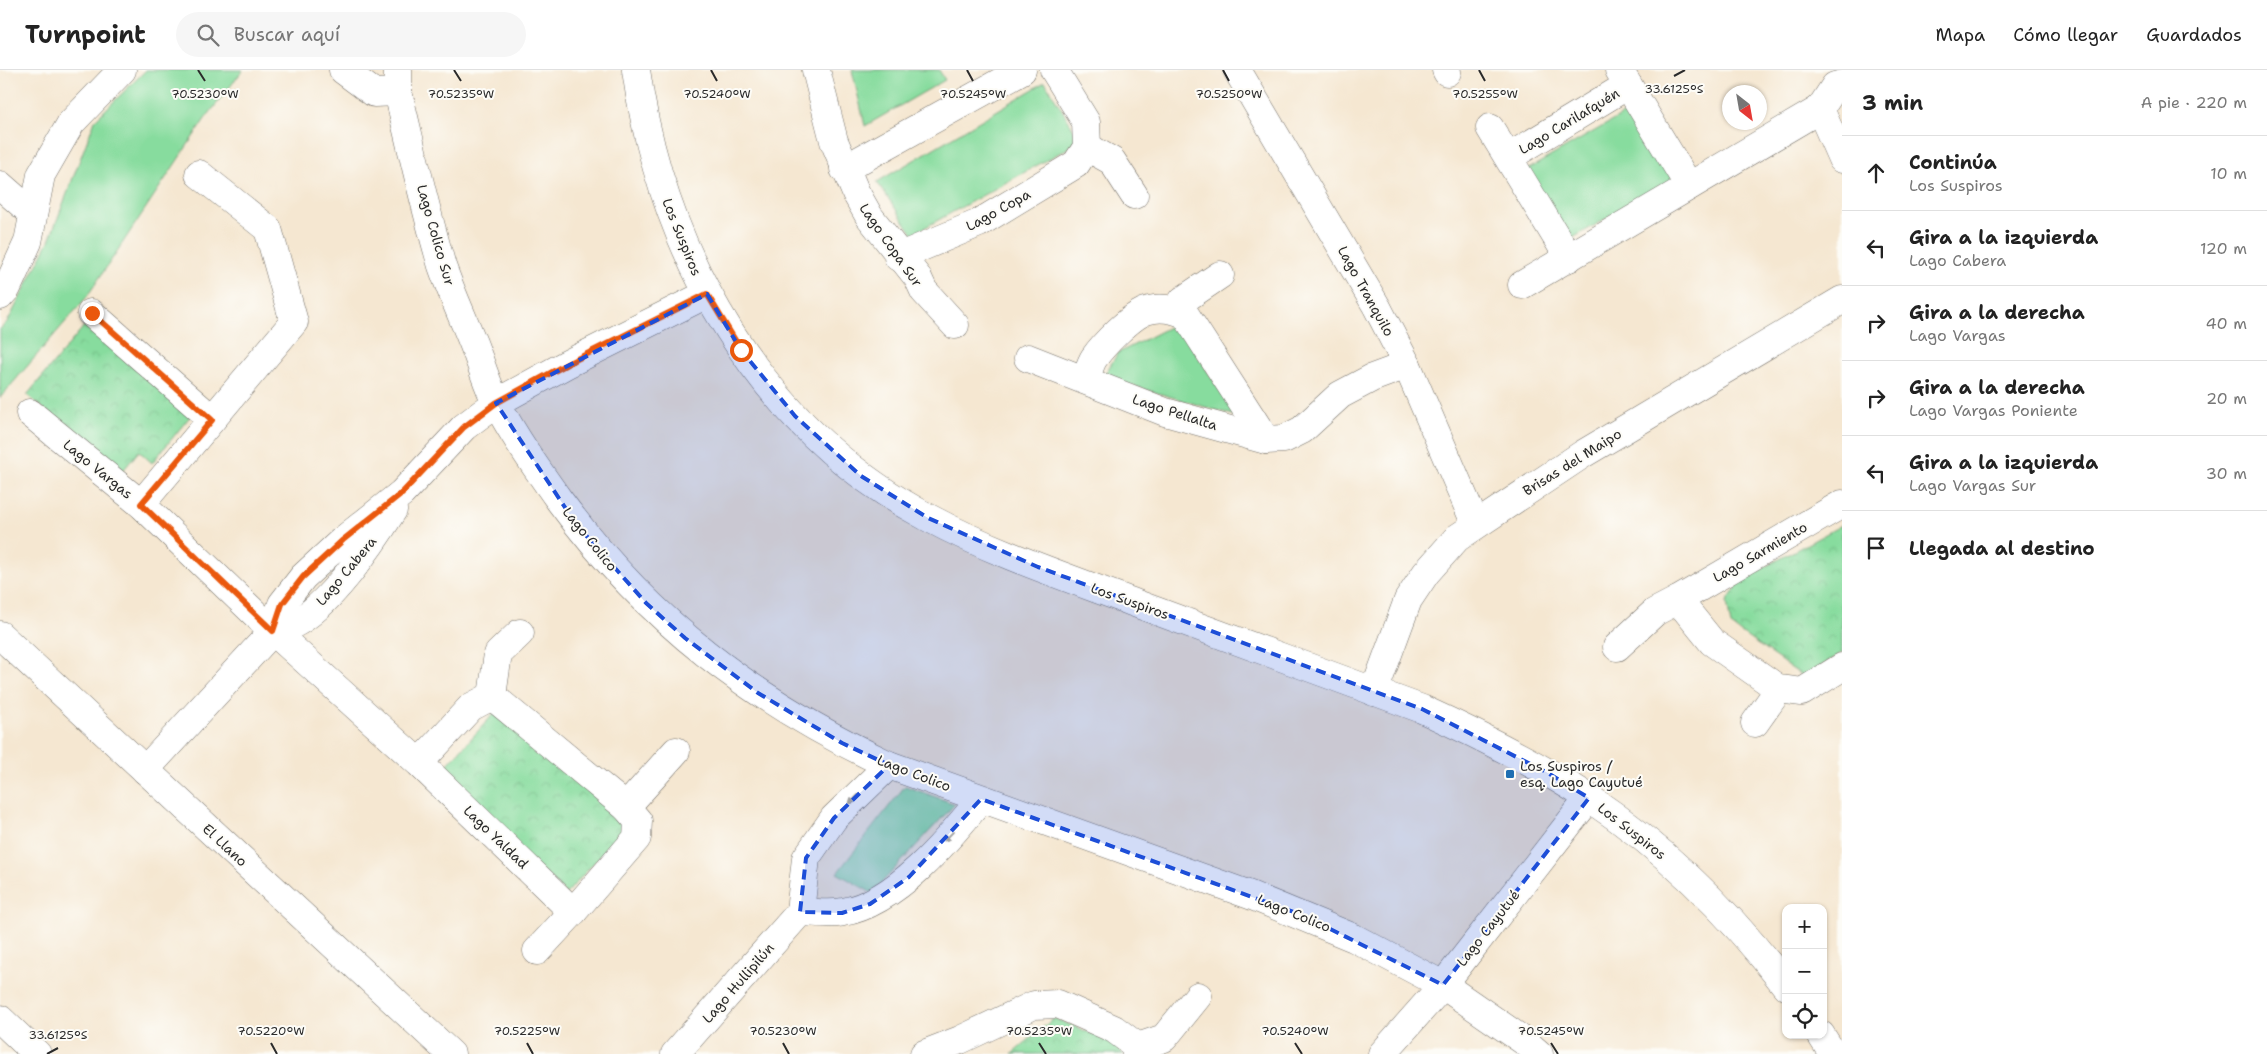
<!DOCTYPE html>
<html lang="es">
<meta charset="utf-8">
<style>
:root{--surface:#fff;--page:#f6f6f6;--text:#222;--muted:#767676;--line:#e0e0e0}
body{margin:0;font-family:"Shantell Sans",sans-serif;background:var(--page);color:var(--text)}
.controls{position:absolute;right:15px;bottom:15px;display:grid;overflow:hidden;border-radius:10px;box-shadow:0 1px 4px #0004}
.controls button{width:45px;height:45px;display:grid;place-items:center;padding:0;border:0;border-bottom:1px solid var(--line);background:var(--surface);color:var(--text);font:25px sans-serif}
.compass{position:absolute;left:1722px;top:15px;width:45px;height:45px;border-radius:50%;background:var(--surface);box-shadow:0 1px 4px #0004;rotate:149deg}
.stop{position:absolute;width:15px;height:15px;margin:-11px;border:4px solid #ea580c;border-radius:50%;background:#fff}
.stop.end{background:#ea580c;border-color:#fff;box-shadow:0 1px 5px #0008}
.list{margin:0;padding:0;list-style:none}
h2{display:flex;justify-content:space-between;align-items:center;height:65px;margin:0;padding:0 20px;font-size:21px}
h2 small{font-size:16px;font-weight:400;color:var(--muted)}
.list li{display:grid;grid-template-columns:32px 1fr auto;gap:15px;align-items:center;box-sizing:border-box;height:75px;padding:0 20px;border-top:1px solid var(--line)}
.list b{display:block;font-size:19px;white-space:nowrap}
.list p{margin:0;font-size:16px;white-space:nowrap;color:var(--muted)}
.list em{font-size:16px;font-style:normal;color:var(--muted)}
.icon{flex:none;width:28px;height:28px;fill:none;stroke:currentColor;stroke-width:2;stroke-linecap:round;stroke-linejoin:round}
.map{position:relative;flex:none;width:1842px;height:984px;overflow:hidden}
header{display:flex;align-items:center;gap:30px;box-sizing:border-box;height:70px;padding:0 25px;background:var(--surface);border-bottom:1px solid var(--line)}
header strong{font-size:24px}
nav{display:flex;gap:28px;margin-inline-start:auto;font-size:18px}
.search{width:350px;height:45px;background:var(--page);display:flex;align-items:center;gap:12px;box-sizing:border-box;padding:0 18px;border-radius:28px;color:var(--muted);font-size:19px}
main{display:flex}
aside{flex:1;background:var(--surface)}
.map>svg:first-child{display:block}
.grass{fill:#87dc9e;stroke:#598464}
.park{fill:url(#park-crowns);stroke:#598464}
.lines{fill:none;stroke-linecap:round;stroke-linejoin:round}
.minor-casing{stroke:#726d65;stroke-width:29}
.minor{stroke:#fff;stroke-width:28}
.oneway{fill:#a0a0a0}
.route{stroke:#ea580c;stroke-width:6}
.marked{fill:#1d4ed8;fill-opacity:0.2;stroke:#1d4ed8;stroke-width:4;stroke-dasharray:10 6;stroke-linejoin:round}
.ticks{fill:none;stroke:#2b2b2b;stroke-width:2}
.poi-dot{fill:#1f6fb2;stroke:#fdfcf7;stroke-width:2}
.labels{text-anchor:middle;stroke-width:4;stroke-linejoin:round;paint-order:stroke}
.street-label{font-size:14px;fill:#2b2b2b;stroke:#fdfcf7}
.poi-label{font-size:14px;fill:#2b2b2b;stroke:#fdfcf7;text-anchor:start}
.ticks-label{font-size:12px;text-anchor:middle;fill:#2b2b2b;stroke:#fdfcf7;stroke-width:4;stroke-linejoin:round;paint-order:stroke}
</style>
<header>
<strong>Turnpoint</strong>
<div class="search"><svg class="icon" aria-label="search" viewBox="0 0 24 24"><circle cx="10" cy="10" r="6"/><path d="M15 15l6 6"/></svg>Buscar aquí</div>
<nav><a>Mapa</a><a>Cómo llegar</a><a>Guardados</a></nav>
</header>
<main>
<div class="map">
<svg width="1842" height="984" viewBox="0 0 1842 984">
<defs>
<pattern id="park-crowns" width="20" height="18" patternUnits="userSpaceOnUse" patternTransform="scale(1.25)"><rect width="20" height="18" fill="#87dc9e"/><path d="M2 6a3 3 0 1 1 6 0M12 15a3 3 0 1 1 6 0" fill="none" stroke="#75bd88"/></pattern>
</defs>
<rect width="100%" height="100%" fill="#fdfcf7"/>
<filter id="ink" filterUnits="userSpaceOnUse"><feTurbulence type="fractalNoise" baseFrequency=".02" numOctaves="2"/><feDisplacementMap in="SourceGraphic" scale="10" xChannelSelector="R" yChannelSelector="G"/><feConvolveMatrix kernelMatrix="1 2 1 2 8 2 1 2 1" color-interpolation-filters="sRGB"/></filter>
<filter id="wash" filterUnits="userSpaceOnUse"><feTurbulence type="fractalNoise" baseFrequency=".0096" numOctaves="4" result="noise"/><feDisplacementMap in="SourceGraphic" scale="20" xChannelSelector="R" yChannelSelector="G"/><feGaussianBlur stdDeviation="1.12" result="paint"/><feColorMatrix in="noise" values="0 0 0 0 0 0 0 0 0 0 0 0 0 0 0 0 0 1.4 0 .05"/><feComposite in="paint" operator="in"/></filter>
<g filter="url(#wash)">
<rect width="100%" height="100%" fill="#f5e7d1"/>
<g class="grass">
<path d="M146,0H243L205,49L86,228L0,328V259L8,251L49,171L95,50Z"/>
<path d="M852,0H939L945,10L865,56Z"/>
<path d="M1045,12L1081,71L913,164L877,112Z"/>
<path d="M1633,39L1674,109L1566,172L1525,101Z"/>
<path d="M1177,253L1236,346L1103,307L1118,283Z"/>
<path d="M905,716L955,734L872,823L837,803Z"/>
</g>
<g class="park">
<path d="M85,255L192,344L152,393L139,381L121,403L27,325Z"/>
<path d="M1842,455V583L1804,607L1731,556L1727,532L1741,510Z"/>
<path d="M499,638L628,755L566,824L436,707Z"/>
<path d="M1054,948L1112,972L1124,984H1012Z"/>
</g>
</g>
<g filter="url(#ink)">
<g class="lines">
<g class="minor-casing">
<g id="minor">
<path d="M343,0L374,23L398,22"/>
<path d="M398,0V22C412,80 425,139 442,196C451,222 463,248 473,273C481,293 487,315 497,334C515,368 537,399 559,430C649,552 752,630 889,695L1250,825L1354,868L1443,915L1524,971L1539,984"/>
<path d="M636,0C662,184 760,359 929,448C996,484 1069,508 1140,535C1234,570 1328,604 1422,639C1479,665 1536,693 1589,728C1664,778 1731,844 1786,916"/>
<path d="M816,0L834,71L856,123L869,146L918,208L924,221L955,255"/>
<path d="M1237,0L1377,237L1407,295L1475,453"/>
<path d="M1446,0L1447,2"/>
<path d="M1619,0L1689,116"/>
<path d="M1842,14L1835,16L1820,39L1842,89"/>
<path d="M1490,58L1569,188"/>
<path d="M1087,77L1112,91L1134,125"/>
<path d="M1509,87L1628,15"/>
<path d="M844,99L1022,0"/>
<path d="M0,115L33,144"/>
<path d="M898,187L979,153L1076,94L1087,77L1086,52L1054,0"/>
<path d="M1522,215L1820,39"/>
<path d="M0,226L7,218L28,172L41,105L71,53L122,0"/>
<path d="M1176,240L1183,230L1220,205"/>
<path d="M91,243L212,349"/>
<path d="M1028,288L1165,342L1266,370L1284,369L1302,360L1340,325L1372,308L1407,295"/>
<path d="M1085,310C1088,303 1090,294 1094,288C1103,275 1131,246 1146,241C1159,236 1173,239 1185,244L1266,370"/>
<path d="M30,343L141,434L273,561L419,693L573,842L637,768L638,751L626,737L492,626L471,637L419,693"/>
<path d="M141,434L294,252L268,159L199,104"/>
<path d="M1842,434L1678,530L1712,572L1779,619L1802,622L1842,597"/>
<path d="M273,561C279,559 286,558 292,555C328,538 372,474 393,440"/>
<path d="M0,565L451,984"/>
<path d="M1617,577L1655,542L1678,530"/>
<path d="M1374,622L1408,530L1426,503L1457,468L1583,384L1842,230"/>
<path d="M492,626L498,584L520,563"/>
<path d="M1755,653L1779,619"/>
<path d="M145,700L273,561L282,534L303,507L343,470L402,423L464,357L496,333L567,294L707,224"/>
<path d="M626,737L676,681"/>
<path d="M800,842C814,842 829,845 843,842C896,833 948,770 981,729"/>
<path d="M537,881L573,842"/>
<path d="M0,949L37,984"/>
<path d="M1821,965L1833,984"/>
<path d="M1138,977L1164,968L1198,926"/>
<path d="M675,984L800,842L806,788L834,748L889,695"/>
<path d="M924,984L960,970L1034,935L1058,934L1114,959L1138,977L1136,984"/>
<path d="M1382,984L1443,915L1589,728"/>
</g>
</g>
<use href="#minor" class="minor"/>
</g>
<defs><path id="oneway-solid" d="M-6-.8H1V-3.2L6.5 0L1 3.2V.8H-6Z" transform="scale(1.25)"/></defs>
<g class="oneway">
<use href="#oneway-solid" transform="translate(854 729) rotate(136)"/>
<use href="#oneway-solid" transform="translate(949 766) rotate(134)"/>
</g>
</g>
<g class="lines" filter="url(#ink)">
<path class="route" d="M92,243L212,350L141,434L273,561L282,534L303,507L343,470L402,423L464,357L496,333L567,294L707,224L741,280"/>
</g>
<path class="marked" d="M707,224L741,280L795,346L861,406L928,448L1038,497L1422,639L1548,703L1589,728L1443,915L1302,845L981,729L909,807L870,834L842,843L800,842L806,788L834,748L889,695L842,673L758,623L685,568L646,533L576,454L496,333Z"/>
<path class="ticks" d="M198,0L205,11M454,0L461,11M711,0L717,11M967,0L973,11M1223,0L1229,11M1479,0L1485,11M1674,6L1685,0M271,973L277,984M527,973L533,984M783,973L789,984M1039,973L1046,984M1295,973L1302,984M1551,973L1558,984M47,984L58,978"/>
<rect class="poi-dot" x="1505" y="699" width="10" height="10" rx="2.5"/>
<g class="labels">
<g class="street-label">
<text transform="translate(1569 51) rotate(-31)" y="5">Lago Carilafquén</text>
<text transform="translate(998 140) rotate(-29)" y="5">Lago Copa</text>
<text transform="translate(436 165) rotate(74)" y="5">Lago Colico Sur</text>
<text transform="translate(682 167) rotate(68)" y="5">Los Suspiros</text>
<text transform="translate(891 175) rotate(55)" y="5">Lago Copa Sur</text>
<text transform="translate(1366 221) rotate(61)" y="5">Lago Tranquilo</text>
<text transform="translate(1175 342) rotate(18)" y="5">Lago Pellalta</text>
<text transform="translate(1572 392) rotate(-32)" y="5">Brisas del Maipo</text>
<text transform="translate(98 399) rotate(39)" y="5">Lago Vargas</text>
<text transform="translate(590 469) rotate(51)" y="5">Lago Colico</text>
<text transform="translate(1760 482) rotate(-30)" y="5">Lago Sarmiento</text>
<text transform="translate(346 501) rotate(-50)" y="5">Lago Cabera</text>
<text transform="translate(1130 531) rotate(20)" y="5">Los Suspiros</text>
<text transform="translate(914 703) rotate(21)" y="5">Lago Colico</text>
<text transform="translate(1632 761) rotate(38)" y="5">Los Suspiros</text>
<text transform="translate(496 767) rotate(44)" y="5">Lago Yaldad</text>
<text transform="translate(225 775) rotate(43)" y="5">El Llano</text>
<text transform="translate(1294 843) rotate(22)" y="5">Lago Colico</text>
<text transform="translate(1488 858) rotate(-52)" y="5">Lago Cayutué</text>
<text transform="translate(738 913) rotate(-49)" y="5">Lago Hullipilún</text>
</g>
<g class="poi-label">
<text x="1520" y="701">Los Suspiros /<tspan x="1520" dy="16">esq. Lago Cayutué</tspan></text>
</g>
</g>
<g class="ticks-label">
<text x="1674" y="23">33.6125°S</text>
<text x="205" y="28">70.5230°W</text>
<text x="461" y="28">70.5235°W</text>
<text x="717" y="28">70.5240°W</text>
<text x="973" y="28">70.5245°W</text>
<text x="1229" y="28">70.5250°W</text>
<text x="1485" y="28">70.5255°W</text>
<text x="271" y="965">70.5220°W</text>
<text x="527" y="965">70.5225°W</text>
<text x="783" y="965">70.5230°W</text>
<text x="1039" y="965">70.5235°W</text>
<text x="1295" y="965">70.5240°W</text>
<text x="1551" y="965">70.5245°W</text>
<text x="58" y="969">33.6125°S</text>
</g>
</svg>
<div class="controls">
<button>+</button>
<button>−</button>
<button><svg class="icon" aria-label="locate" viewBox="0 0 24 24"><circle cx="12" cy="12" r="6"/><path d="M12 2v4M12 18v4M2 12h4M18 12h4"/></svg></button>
</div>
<svg class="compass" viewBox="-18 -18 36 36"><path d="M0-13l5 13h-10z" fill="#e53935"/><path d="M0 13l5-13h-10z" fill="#767676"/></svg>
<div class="stop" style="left:741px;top:280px"></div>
<div class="stop end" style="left:92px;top:243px"></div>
</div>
<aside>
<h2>3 min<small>A pie · 220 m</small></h2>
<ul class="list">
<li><svg class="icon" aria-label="ahead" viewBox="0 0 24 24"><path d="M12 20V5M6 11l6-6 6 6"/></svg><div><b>Continúa</b><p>Los Suspiros</p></div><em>10 m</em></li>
<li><svg class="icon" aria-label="left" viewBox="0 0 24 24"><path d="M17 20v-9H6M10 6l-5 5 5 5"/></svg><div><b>Gira a la izquierda</b><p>Lago Cabera</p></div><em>120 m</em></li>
<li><svg class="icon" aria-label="right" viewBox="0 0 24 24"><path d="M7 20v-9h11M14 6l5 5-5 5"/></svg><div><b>Gira a la derecha</b><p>Lago Vargas</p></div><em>40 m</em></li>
<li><svg class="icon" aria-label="right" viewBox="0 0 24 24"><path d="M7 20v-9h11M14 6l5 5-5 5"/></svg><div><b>Gira a la derecha</b><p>Lago Vargas Poniente</p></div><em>20 m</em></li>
<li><svg class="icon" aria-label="left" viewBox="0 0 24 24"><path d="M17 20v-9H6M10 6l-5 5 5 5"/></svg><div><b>Gira a la izquierda</b><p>Lago Vargas Sur</p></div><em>30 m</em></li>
<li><svg class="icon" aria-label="arrive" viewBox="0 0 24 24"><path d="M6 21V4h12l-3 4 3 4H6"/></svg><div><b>Llegada al destino</b></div></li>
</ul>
</aside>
</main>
